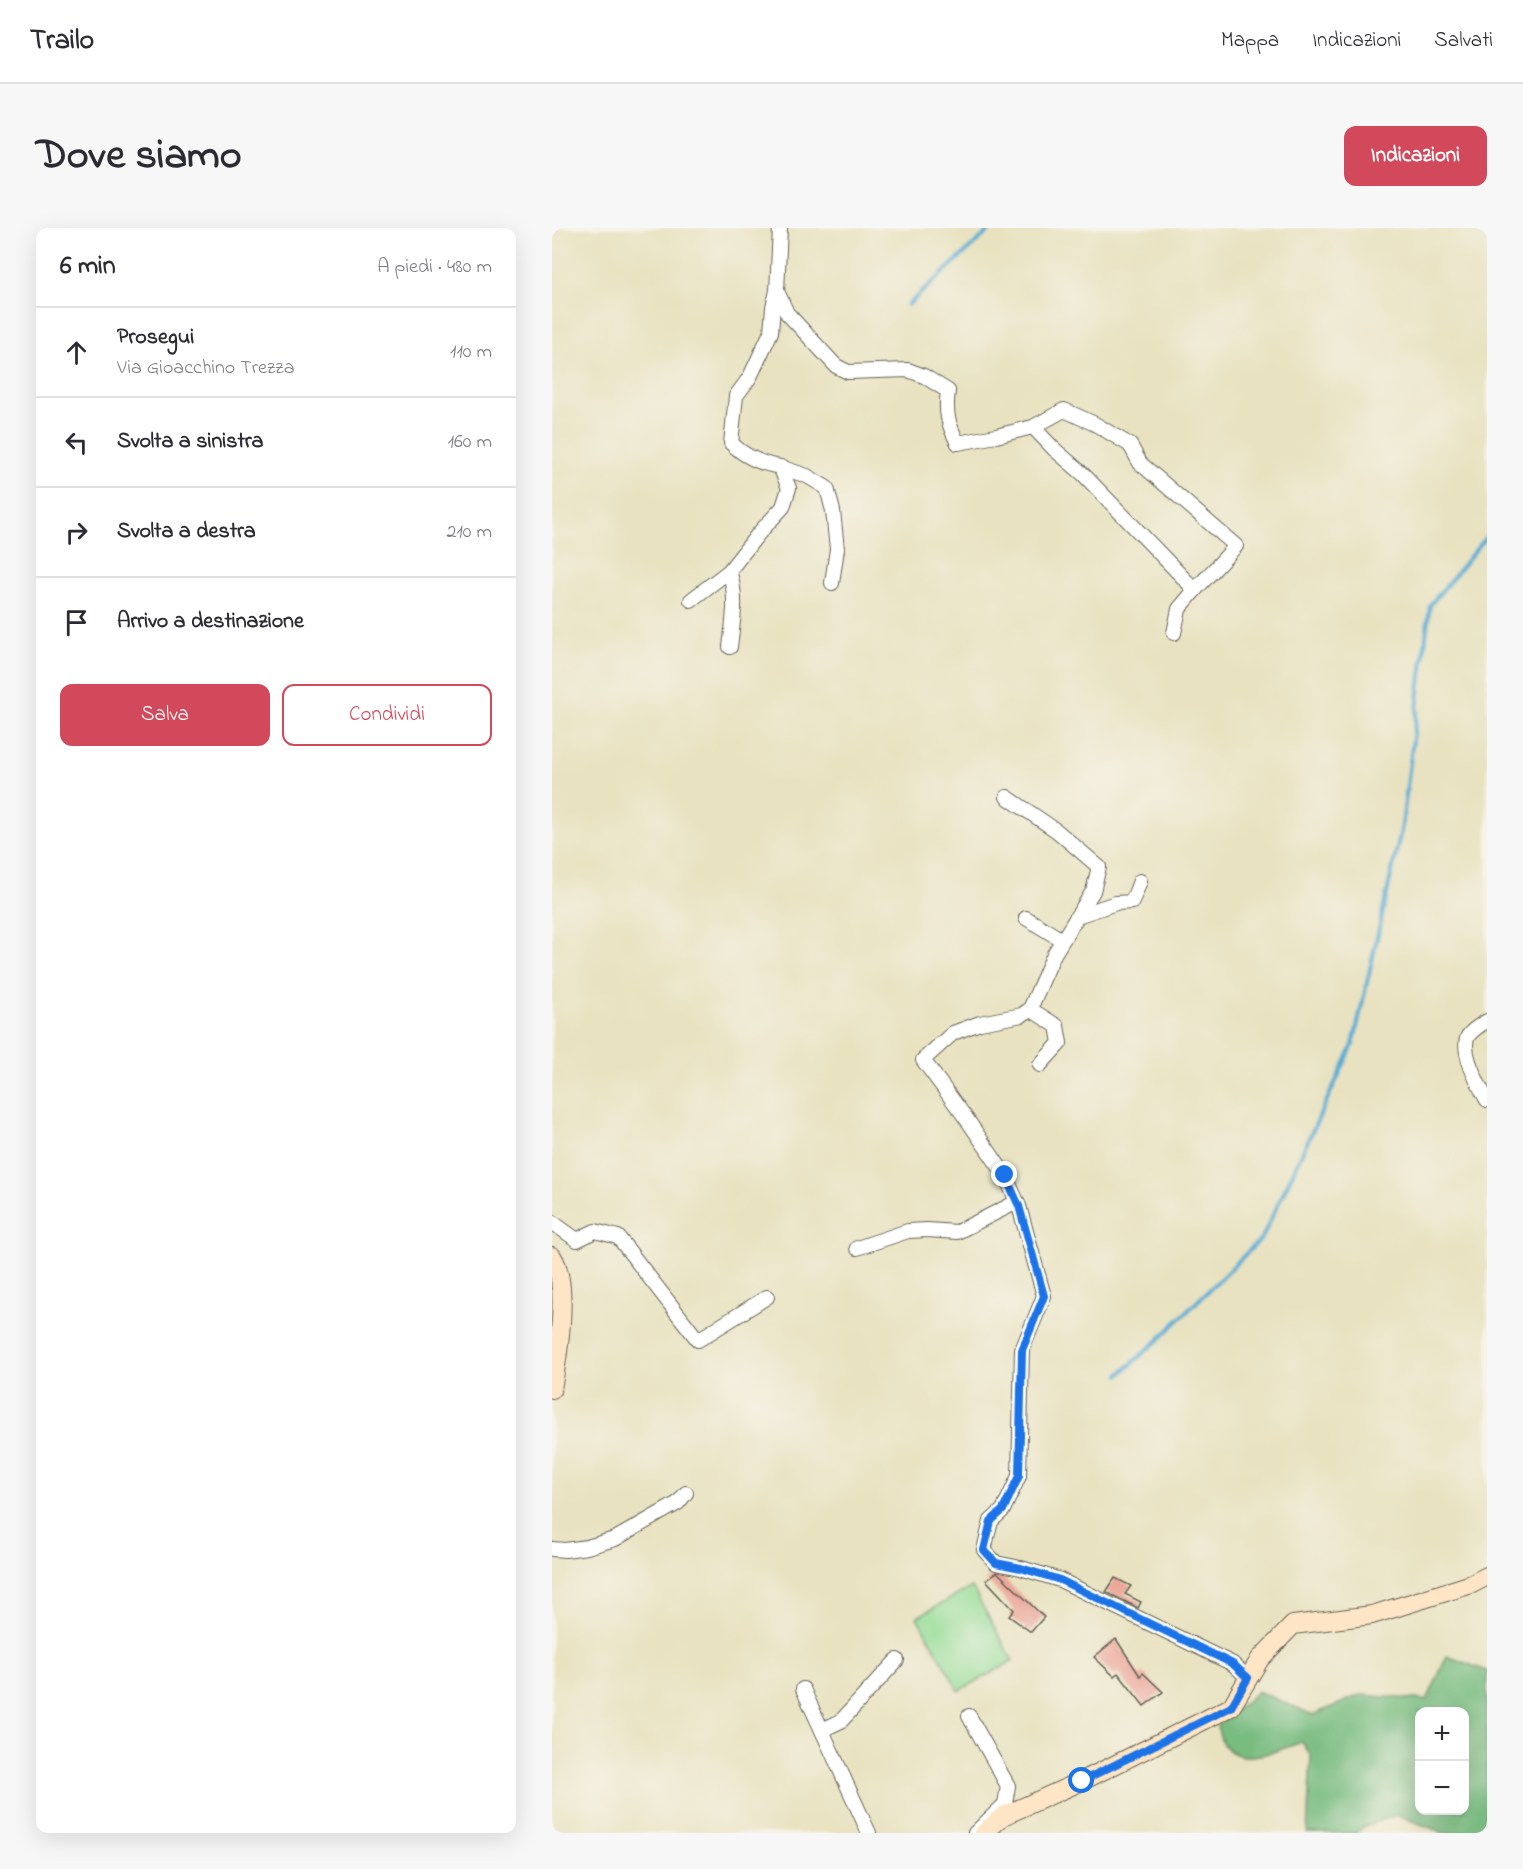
<!DOCTYPE html>
<html lang="it">
<meta charset="utf-8">
<style>
:root{--surface:#fff;--page:#f7f7f7;--text:#2b2b33;--muted:#7c7c81;--line:#e1e1e2;--accent:#d1495b}
body{margin:0;font-family:"Indie Flower",sans-serif;background:var(--page);color:var(--text)}
.controls{position:absolute;right:18px;bottom:18px;display:grid;overflow:hidden;border-radius:12px;box-shadow:0 6px 24px #0002}
.controls button{width:54px;height:54px;display:grid;place-items:center;padding:0;border:0;border-bottom:2px solid var(--line);background:var(--surface);color:var(--text);font:30px sans-serif}
.stop{position:absolute;width:18px;height:18px;margin:-14px;border:4px solid #1a73e8;border-radius:50%;background:#fff}
.stop.end{background:#1a73e8;border-color:#fff;box-shadow:0 2px 6px #0008}
.list{margin:0;padding:0;list-style:none}
h2{display:flex;justify-content:space-between;align-items:center;height:78px;margin:0;padding:0 24px;font-size:26px}
h2 small{font-size:20px;font-weight:400;color:var(--muted)}
.list li{display:grid;grid-template-columns:39px 1fr auto;gap:18px;align-items:center;box-sizing:border-box;height:90px;padding:0 24px;border-top:2px solid var(--line)}
.list b{display:block;font-size:22px;white-space:nowrap}
.list p{margin:0;font-size:20px;white-space:nowrap;color:var(--muted)}
.list em{font-size:20px;font-style:normal;color:var(--muted)}
.actions{display:flex;gap:12px;padding:18px 24px}
.actions a{flex:1;padding:14px 0;border:2px solid var(--accent);border-radius:12px;text-align:center;font-size:21px;color:var(--accent)}
.actions .main{background:var(--accent);color:#fff}
.icon{flex:none;width:33px;height:33px;fill:none;stroke:currentColor;stroke-width:2;stroke-linecap:round;stroke-linejoin:round}
.map{position:relative;flex:none;width:935px;height:1605px;overflow:hidden;border-radius:12px}
header{display:flex;align-items:center;gap:36px;box-sizing:border-box;height:84px;padding:0 30px;background:var(--surface);border-bottom:2px solid var(--line)}
header strong{font-size:28px}
nav{display:flex;gap:33px;margin-inline-start:auto;font-size:21px}
.intro{display:flex;align-items:center;justify-content:space-between;box-sizing:border-box;height:144px;padding:0 36px}
h1{margin:0;font-size:42px}
.button{padding:15px 27px;border-radius:12px;background:var(--accent);color:#fff;font-size:21px;font-weight:700}
main{display:flex;gap:36px;padding:0 36px}
aside{flex:1;background:var(--surface);border-radius:12px;box-shadow:0 6px 24px #0002}
.map>svg:first-child{display:block}
.green{fill:#95dd97;stroke:#587c5a;stroke-width:1.5}
.forest{fill:#78bc80;stroke:#4a6c4e;stroke-width:1.5;fill-rule:evenodd}
.lines{fill:none;stroke-linecap:round;stroke-linejoin:round}
.stream{stroke:#59acd4;stroke-width:4}
.building{fill:#eba498}
.street-casing{stroke:#636155;stroke-width:16}
.secondary-casing{stroke:#636155;stroke-width:20}
.street{stroke:#fff;stroke-width:14}
.secondary{stroke:#fee5c5;stroke-width:18}
.route{stroke:#1a73e8;stroke-width:8}
</style>
<header>
<strong>Trailo</strong>
<nav><a>Mappa</a><a>Indicazioni</a><a>Salvati</a></nav>
</header>
<div class="intro"><h1>Dove siamo</h1><a class="button">Indicazioni</a></div>
<main>
<aside>
<h2>6 min<small>A piedi · 480 m</small></h2>
<ul class="list">
<li><svg class="icon" aria-label="ahead" viewBox="0 0 24 24"><path d="M12 20V5M6 11l6-6 6 6"/></svg><div><b>Prosegui</b><p>Via Gioacchino Trezza</p></div><em>110 m</em></li>
<li><svg class="icon" aria-label="left" viewBox="0 0 24 24"><path d="M17 20v-9H6M10 6l-5 5 5 5"/></svg><div><b>Svolta a sinistra</b></div><em>160 m</em></li>
<li><svg class="icon" aria-label="right" viewBox="0 0 24 24"><path d="M7 20v-9h11M14 6l5 5-5 5"/></svg><div><b>Svolta a destra</b></div><em>210 m</em></li>
<li><svg class="icon" aria-label="arrive" viewBox="0 0 24 24"><path d="M6 21V4h12l-3 4 3 4H6"/></svg><div><b>Arrivo a destinazione</b></div></li>
</ul>
<div class="actions"><a class="main">Salva</a><a>Condividi</a></div>
</aside>
<div class="map">
<svg width="935" height="1605" viewBox="0 0 935 1605">
<rect width="100%" height="100%" fill="#f7f3e8"/>
<filter id="ink" filterUnits="userSpaceOnUse"><feTurbulence type="fractalNoise" baseFrequency=".0167" numOctaves="2"/><feDisplacementMap in="SourceGraphic" scale="12" xChannelSelector="R" yChannelSelector="G"/><feConvolveMatrix kernelMatrix="1 2 1 2 8 2 1 2 1" color-interpolation-filters="sRGB"/></filter>
<filter id="wash" filterUnits="userSpaceOnUse"><feTurbulence type="fractalNoise" baseFrequency=".008" numOctaves="4" result="noise"/><feDisplacementMap in="SourceGraphic" scale="24" xChannelSelector="R" yChannelSelector="G"/><feGaussianBlur stdDeviation="1.35" result="paint"/><feColorMatrix in="noise" values="0 0 0 0 0 0 0 0 0 0 0 0 0 0 0 0 0 1.4 0 .05"/><feComposite in="paint" operator="in"/></filter>
<g filter="url(#wash)">
<rect width="100%" height="100%" fill="#e8e2c0"/>
<path class="green" d="M420,1359L461,1433L407,1463L365,1389Z"/>
<path class="forest" d="M895,1428L935,1443V1605H892L845,1587L812,1599L804,1605H755L759,1528L750,1514C727,1521 690,1541 671,1516C668,1511 667,1503 665,1498L706,1463L761,1487L808,1467L875,1472ZM868,1484H912V1582H868Z"/>
<g class="lines">
<g class="stream">
<path d="M356,77L440,0"/>
<path d="M567,1147L605,1113L710,1010L801,817L850,598L878,377L935,308"/>
</g>
</g>
<g id="blocks">
<g class="building">
<path d="M445,1344L492,1389L479,1404L457,1388L462,1382L434,1352Z"/>
<path d="M563,1350L579,1358L573,1366L589,1374L586,1380L554,1364Z"/>
<path d="M564,1411L588,1448L591,1445L611,1464L592,1478L566,1445L562,1448L542,1429Z"/>
</g>
</g>
</g>
<g filter="url(#ink)">
<use href="#blocks" fill-opacity="0" stroke="#636155" stroke-width="1.5"/>
<g class="lines">
<g class="street-casing">
<g id="street">
<path d="M228,0L225,63L235,85L284,138L296,144L356,142L372,148L396,163C393,184 396,197 406,215L444,208L481,199L512,182L543,196L578,217L588,235L684,318L643,362L531,246L502,221L481,199"/>
<path d="M228,239L255,248L275,260L281,283L285,321L280,355"/>
<path d="M177,343C186,368 181,393 178,419"/>
<path d="M139,372L177,343L207,305L231,279L237,260L228,239C210,236 192,228 179,215L184,168L198,149L219,104L221,79L225,63"/>
<path d="M622,405L627,381L643,362"/>
<path d="M455,569L505,603L547,639L541,663L502,726L478,781L470,787L428,795L401,805L371,832L416,893L453,947L467,978L492,1068L470,1122L467,1248L451,1282L439,1293L432,1322L444,1335L469,1340L508,1352L681,1436L696,1450"/>
<path d="M525,688L564,675L580,674L588,653"/>
<path d="M474,690L510,712"/>
<path d="M478,781L505,798L508,815L488,837"/>
<path d="M935,793C928,797 921,801 916,808C908,823 927,858 935,872"/>
<path d="M0,994L25,1012L43,1003L66,1009L146,1112L215,1069"/>
<path d="M305,1020L356,1003L375,1002L405,1004L465,974"/>
<path d="M0,1321L13,1322L35,1319L63,1311L126,1275L134,1265"/>
<path d="M251,1461L317,1605"/>
<path d="M417,1488L456,1558L453,1576L423,1605"/>
<path d="M270,1502L289,1493L345,1432"/>
</g>
</g>
<g class="secondary-casing">
<g id="secondary">
<path d="M0,1028C18,1054 6,1129 0,1161"/>
<path d="M432,1605L451,1588L530,1553L679,1479L708,1431L741,1397L820,1387L920,1356L935,1348"/>
</g>
</g>
<use href="#street" class="street"/>
<use href="#secondary" class="secondary"/>
</g>
</g>
<g class="lines" filter="url(#ink)">
<path class="route" d="M453,947L467,978L492,1068L470,1122L467,1248L451,1282L439,1293L432,1322L444,1335L469,1340L508,1352L681,1436L696,1450L679,1479L530,1553"/>
</g>
</svg>
<div class="controls">
<button>+</button>
<button>−</button>
</div>
<div class="stop" style="left:530px;top:1553px"></div>
<div class="stop end" style="left:453px;top:947px"></div>
</div>
</main>
